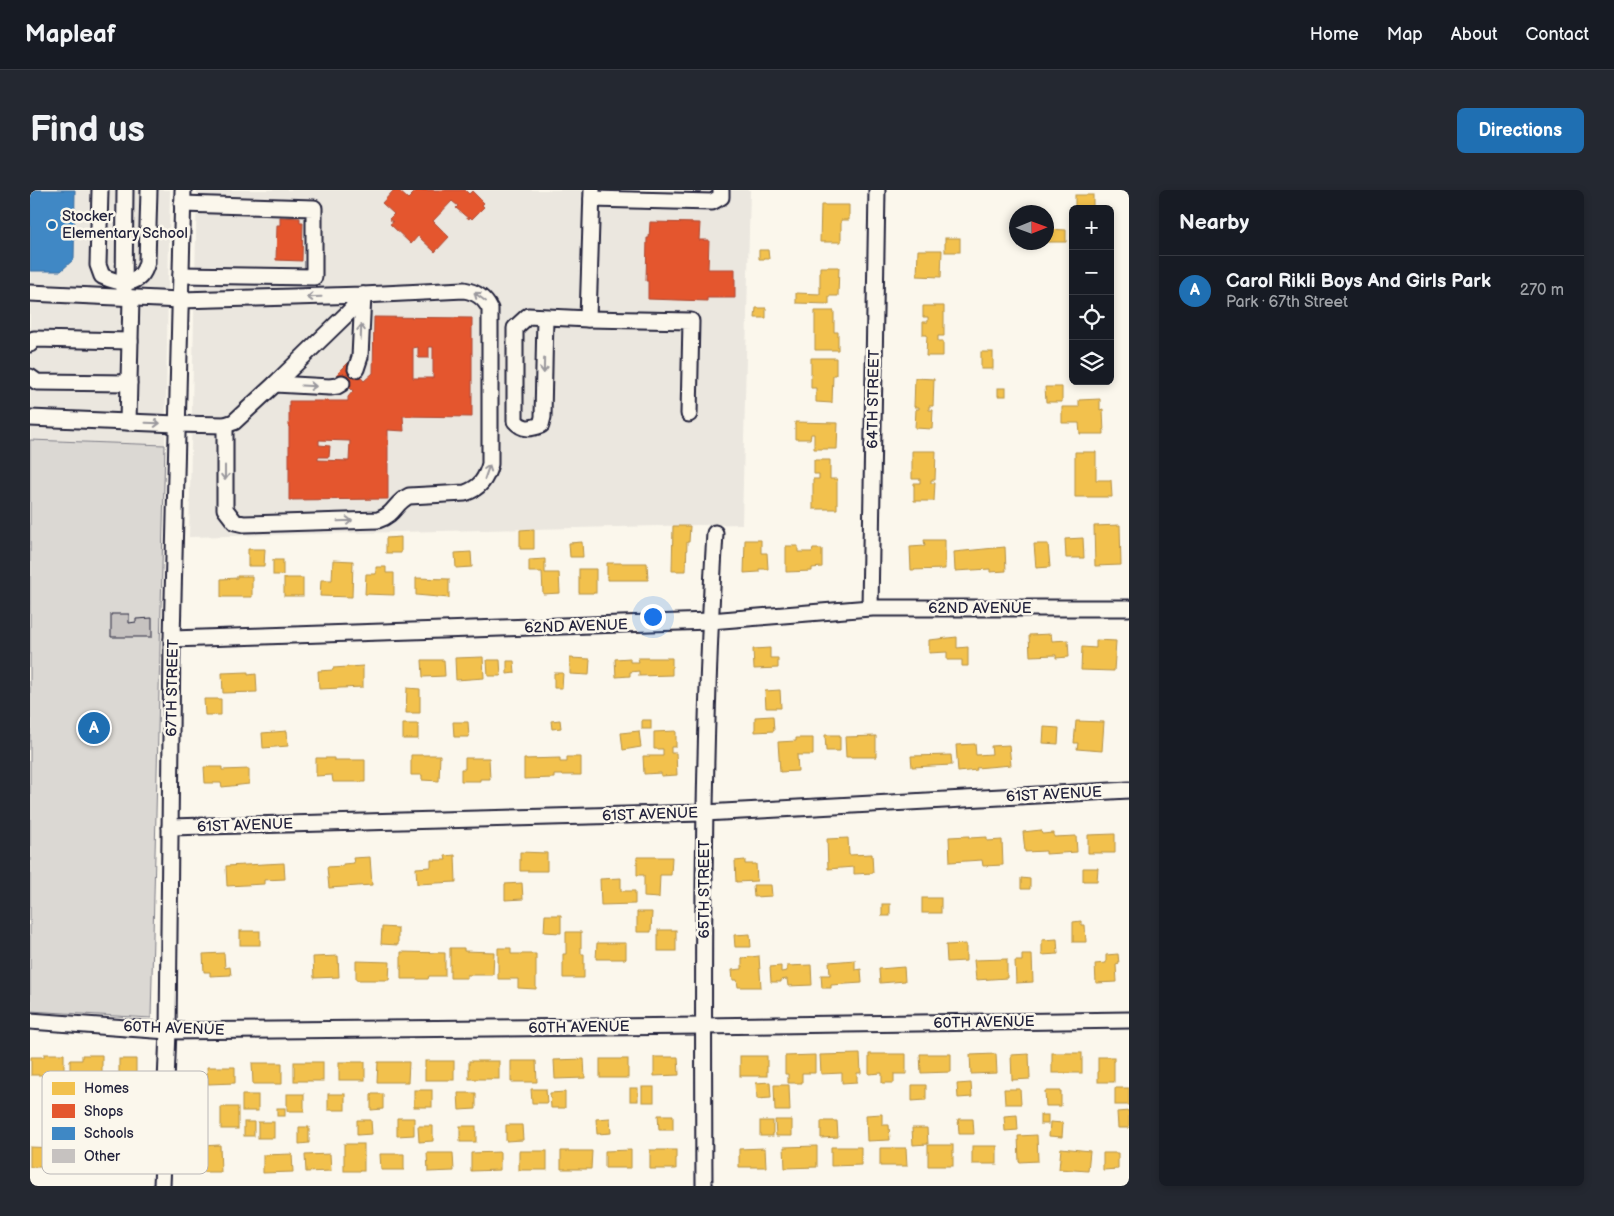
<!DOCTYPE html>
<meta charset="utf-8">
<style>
:root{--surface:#171b24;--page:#242831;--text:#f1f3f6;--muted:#9ea1a6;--line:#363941;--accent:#1f6fb2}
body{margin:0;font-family:"Balsamiq Sans",sans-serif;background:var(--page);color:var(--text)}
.controls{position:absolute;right:15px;top:15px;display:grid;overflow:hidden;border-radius:8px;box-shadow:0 2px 8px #0003}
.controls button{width:45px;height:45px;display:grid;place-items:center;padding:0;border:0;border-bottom:1px solid var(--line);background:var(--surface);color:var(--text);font:25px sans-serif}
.compass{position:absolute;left:979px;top:15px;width:45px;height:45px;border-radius:50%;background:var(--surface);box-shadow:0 2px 8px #0003;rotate:89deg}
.you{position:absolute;left:622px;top:426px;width:18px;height:18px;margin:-12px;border:4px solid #fff;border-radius:50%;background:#1a73e8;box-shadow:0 0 0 8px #1a73e833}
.badge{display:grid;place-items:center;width:32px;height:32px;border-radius:50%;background:var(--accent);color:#fff;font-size:16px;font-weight:700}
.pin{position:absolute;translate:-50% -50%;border:2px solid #fff;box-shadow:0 1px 5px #0006}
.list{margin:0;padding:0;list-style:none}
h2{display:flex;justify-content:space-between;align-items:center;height:65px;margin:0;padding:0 20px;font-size:21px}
h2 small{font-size:16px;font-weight:400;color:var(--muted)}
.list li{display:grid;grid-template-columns:32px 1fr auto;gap:15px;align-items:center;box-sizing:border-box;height:70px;padding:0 20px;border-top:1px solid var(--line)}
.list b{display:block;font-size:19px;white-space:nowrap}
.list p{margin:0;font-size:16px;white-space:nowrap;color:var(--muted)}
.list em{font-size:16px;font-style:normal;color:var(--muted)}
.icon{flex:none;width:28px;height:28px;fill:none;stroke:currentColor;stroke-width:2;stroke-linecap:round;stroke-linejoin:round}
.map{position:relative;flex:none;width:1099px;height:996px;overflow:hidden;border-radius:8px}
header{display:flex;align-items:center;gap:30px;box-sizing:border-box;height:70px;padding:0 25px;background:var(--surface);border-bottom:1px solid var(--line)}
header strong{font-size:24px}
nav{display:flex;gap:28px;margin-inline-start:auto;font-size:18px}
.intro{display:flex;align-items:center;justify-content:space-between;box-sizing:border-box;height:120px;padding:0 30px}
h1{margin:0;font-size:35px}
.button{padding:12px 22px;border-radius:8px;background:var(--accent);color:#fff;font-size:18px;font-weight:700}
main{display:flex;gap:30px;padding:0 30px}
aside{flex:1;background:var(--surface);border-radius:8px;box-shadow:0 2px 8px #0003}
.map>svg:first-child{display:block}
.built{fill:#ebe7df}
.green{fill:#dbd8d3;stroke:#7e7d87}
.homes{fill:#f2c14e;stroke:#b49148}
.shops{fill:#e4572e;stroke:#aa4732;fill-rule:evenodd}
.schools{fill:#3f88c5;stroke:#36699c}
.building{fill:#c6c2c0;stroke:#22223b}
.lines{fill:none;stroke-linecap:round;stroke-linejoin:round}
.minor-casing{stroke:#22223b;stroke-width:19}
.minor{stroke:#fbf7ec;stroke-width:15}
.oneway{stroke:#99979c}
.poi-dot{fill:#1f6fb2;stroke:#fbf7ec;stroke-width:2}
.labels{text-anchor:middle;stroke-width:5;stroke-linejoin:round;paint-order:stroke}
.poi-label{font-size:15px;fill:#22223b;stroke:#fbf7ec;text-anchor:start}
.street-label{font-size:15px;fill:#22223b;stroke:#fbf7ec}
.key{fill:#fbf7ec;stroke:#bab7b7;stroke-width:1}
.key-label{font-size:14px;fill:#22223b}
</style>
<header>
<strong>Mapleaf</strong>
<nav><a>Home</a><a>Map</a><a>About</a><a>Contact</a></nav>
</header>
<div class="intro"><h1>Find us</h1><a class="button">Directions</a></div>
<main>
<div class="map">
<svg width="1099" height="996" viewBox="0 0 1099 996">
<rect width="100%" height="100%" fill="#fbf7ec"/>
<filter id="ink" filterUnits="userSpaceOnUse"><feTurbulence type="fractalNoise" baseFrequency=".02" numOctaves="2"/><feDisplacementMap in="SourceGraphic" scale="10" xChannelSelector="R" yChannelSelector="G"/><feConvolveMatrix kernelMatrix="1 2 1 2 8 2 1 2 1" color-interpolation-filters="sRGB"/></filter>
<g filter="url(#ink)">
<g class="built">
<path d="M0,0H140L135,255L0,250Z"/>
<path d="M167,0H720L712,334L159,347Z"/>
</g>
<path class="green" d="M0,250L135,255L121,828L0,821Z"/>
<g class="homes">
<rect x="1045" y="5" width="18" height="14"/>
<path d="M791,15H819V30H811V52H790Z"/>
<path d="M1017,39L1036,40V52H1017Z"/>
<rect x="915" y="48" width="15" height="14"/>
<path d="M729,60H738L739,69H729Z"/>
<path d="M888,60H912L911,87L887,86Z"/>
<path d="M790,77H809L808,106H799V114L766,113V103L790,104Z"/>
<path d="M893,116H914V146H908V151H913V166H896L897,145H893V132H898V127H893Z"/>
<path d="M726,118H736V128H725Z"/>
<path d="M785,121H804V142H808V160H785Z"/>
<rect x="951" y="162" width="12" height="17"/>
<path d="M781,168H806V185H803L802,213L786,212V198H781Z"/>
<path d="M885,188L904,189L903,216H899V220H903L902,239L885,238L886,219H889V217H884Z"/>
<path d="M1015,197H1032V212H1016Z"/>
<rect x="968" y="198" width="8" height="8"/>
<path d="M1070,209V220L1073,219L1074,244H1050L1049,233H1032V217H1049V210Z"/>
<path d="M765,232L808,233L807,259H784V244H781L780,249H765Z"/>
<path d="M882,261H906L905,290H901V293H905L904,311H884V293H890V289H882Z"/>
<path d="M1045,262H1066V290H1081L1082,307H1045Z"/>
<path d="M784,270H800V289H807V319H783V289H789V284H784Z"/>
<path d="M1090,335L1091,375L1065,376L1064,336Z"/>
<path d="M643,336H660L659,352H657L656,381H642Z"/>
<path d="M504,339V359H490V340Z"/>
<path d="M371,347V363H356V348Z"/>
<path d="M1053,348L1054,368H1036L1035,349Z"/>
<path d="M715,350H731V363H737L738,379H729V382L714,383Z"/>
<path d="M894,350H915V379L881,380L880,357L895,356Z"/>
<path d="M552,352L553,367H540L539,353Z"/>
<path d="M1004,354H1018L1020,377L1006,378Z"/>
<path d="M756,356H768V362H782L783,359H792V377L782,378V381L756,382Z"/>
<path d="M975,357L976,381L960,382V379L925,381L924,362Z"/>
<path d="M218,359H235L234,376H218Z"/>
<path d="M441,362L442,377L426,378L425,363Z"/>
<path d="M515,369V383H529L530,403L513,404L512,382H499V370Z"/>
<rect x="243" y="370" width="10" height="15"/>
<path d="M303,370L323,371L322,407L290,406L291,390H302Z"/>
<path d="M577,373H617L618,390H577Z"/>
<path d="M346,377H356V383H364V405L335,404L336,384H346Z"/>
<rect x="549" y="379" width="17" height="24"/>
<path d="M207,386H222V407H191V389L207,388Z"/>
<rect x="254" y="388" width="19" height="18"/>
<path d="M386,388L419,389V408L386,405Z"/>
<path d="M1021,444L1022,451L1038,450L1039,467L1026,468V465L1000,466L999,445Z"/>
<path d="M927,447V458L938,457V476H932V470H917V462L899,463V450Z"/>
<path d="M1066,450L1086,451L1084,481L1051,480L1052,457L1066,458Z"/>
<path d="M740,458V468H748V478L724,479L723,459Z"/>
<path d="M453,467L454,488L426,490L425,468Z"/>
<path d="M540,468L560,469L559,485L540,484Z"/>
<path d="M600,468V472H609L608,468H642V485L609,486V481L600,482V486L586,487L585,469Z"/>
<path d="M392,470H414L415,486L393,487Z"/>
<path d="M457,470H470L471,486H458Z"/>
<path d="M477,471H484L485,483L477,484Z"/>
<path d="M333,476V497L289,499L288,481L303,480V478Z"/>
<path d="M218,482V485L226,484L227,502L193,503L192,483Z"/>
<path d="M524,483H533L532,498H524Z"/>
<path d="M377,498L390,499V523H376Z"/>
<path d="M750,500L751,518H736L735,501Z"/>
<path d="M174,509H191V525H175Z"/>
<path d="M743,526L744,541L725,542V527Z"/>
<path d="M530,530L531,538L522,539L521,531Z"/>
<rect x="612" y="530" width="9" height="9"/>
<path d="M1046,531L1074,532L1072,561L1047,559L1048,553H1044Z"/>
<path d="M423,532H438L439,547H424Z"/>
<rect x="373" y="534" width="15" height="15"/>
<path d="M1014,537L1029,538L1028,554L1013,553Z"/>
<path d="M257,541L258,556L233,558L232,543Z"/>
<path d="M609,541L611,557L593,560L591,543Z"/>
<path d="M646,541V557H641V563H646L647,585L631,586V583L614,584L613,566H633V559H624V542Z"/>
<path d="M795,545H810V561H796Z"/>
<path d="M846,546V567H816L815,547Z"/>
<path d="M766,548H783V565H767L768,581L750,582L748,552L766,551Z"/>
<path d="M945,554L946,565L962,564L961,556L979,555L981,575L946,578L947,580L928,582L926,555Z"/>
<path d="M381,565H410L409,591L392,590V585H381Z"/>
<path d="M921,565L922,575L882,577L881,566Z"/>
<path d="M537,567H551V585H524V588L494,589V569L530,568V572H537Z"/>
<path d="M286,568H304V570H335V592H303L302,585L286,586Z"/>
<path d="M435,568H459L460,589H450V591H431V579H435Z"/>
<path d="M174,577H192V580L219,579V594L192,597L191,593H175Z"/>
<path d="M1011,640L1012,644L1024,643V647L1046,646L1047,662L1016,664V661L995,662L993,642Z"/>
<path d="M1085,644V663H1058V645Z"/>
<path d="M939,646V648L957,647V651L972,650L973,675L953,676L952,670L920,672L919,647Z"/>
<path d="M818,648L819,665L842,664L843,683L824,684V677L798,679L797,649Z"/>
<path d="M490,662L517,663V681H490Z"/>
<path d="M425,665L426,692L387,694L386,678L401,677V670H416L415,666Z"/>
<path d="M340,667L342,695L299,698L297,677L313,676V674L324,673L323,668Z"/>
<path d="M607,667H642L641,685H630L629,708L614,707V685H607Z"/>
<path d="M715,670V674H726L727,691L706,692L705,671Z"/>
<path d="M254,673L255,689L234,690V694L197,696L196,676Z"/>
<path d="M1053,678H1068L1067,691H1053Z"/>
<path d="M591,688V701H605V714L571,715L570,689Z"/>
<path d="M991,688L1000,689V699H991Z"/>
<path d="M492,693L493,709L475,710V694Z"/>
<path d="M723,695H741L742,706L724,707Z"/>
<rect x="892" y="708" width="19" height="15"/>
<rect x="852" y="714" width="8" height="12"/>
<path d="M607,722H622L621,742H607Z"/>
<path d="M515,725H531V743L514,742Z"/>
<path d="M1051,731V735H1055L1056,752H1043V732Z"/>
<path d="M352,737L368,738V755L351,754Z"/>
<rect x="628" y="740" width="18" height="21"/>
<rect x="210" y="741" width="20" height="14"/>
<path d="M536,742H551V764H554V788H533V764H536Z"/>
<path d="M720,744L721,757H705L704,745Z"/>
<path d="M1027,749L1028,764L1012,765V750Z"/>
<path d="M567,753H596V769H566Z"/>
<path d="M936,754V771L917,772L916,755Z"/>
<path d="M420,758H434V761L464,762L463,785H437V788H420Z"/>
<path d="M468,758H481V764H506V799L488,798V789H468Z"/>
<path d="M371,762L415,763V786H399L398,789H371Z"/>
<path d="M194,763L195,778L200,777L201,785L180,786V782H174L173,764Z"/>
<path d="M1088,764L1089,774L1086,775L1087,792L1066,793L1065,774L1076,773V765Z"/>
<path d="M992,765H1002L1003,792L986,793L985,771H992Z"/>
<path d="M308,766L309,787L284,788L283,767Z"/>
<path d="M729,766L731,797H708L707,790H703L702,780L712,779V768Z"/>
<path d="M977,769V788L946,790L944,770Z"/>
<path d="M825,770V780L831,779L832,793L801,795V798H792L791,785H800L799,772Z"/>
<path d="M326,771L360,772L359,790H326Z"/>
<path d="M781,775L782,795L758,796L757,789L751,790V792H741L740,777L751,776V782L757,781V776Z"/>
<path d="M874,777L875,791L850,793L849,779Z"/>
<rect x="1022" y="863" width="30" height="20"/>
<path d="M14,864H34V889H17V885H1V867H14Z"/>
<path d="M830,864L831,883H827V892L812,893V883L791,884L790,865Z"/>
<path d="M839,864H876V884H864V893H852V883L839,884Z"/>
<path d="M890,864H921V882L891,883Z"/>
<path d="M966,864L967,883L941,884L940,865Z"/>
<path d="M999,864L1000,889L982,890L981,865Z"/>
<path d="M52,865H72V883H59V903H40V870H52Z"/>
<path d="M785,865V883H772V893H758V884H755V866Z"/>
<rect x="710" y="866" width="27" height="20"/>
<path d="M624,867H648L649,885L624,886Z"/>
<rect x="1068" y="867" width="16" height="25"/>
<rect x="89" y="869" width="17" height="39"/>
<path d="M554,869L555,888L525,889L524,870Z"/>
<rect x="570" y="869" width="28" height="19"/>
<rect x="395" y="871" width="29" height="19"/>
<rect x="439" y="871" width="30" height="18"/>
<path d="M481,871H506L507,892H481Z"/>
<rect x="264" y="872" width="29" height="19"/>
<rect x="309" y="872" width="26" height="18"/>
<path d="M348,872H379L378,892H347Z"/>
<path d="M222,873H252V894H223Z"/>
<path d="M177,877H205V893L178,894Z"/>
<path d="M740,892L741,908L727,909L726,893Z"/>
<path d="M941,893L942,907L928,908L927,894Z"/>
<path d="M744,895H759L760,921H745Z"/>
<path d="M882,895H896V910L882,911Z"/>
<rect x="612" y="897" width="12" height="15"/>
<rect x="600" y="898" width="8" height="13"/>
<rect x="1085" y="898" width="14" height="17"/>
<path d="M501,899H516L517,913H502Z"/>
<path d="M974,899H990L991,914H975Z"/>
<rect x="384" y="900" width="18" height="17"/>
<path d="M1015,901H1031V916H1016Z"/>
<path d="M535,902V918H521L520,903Z"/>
<path d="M428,903H446V919L429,920Z"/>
<rect x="257" y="904" width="17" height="17"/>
<rect x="298" y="904" width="17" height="16"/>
<path d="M341,904H353V919L341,920Z"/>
<rect x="212" y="905" width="16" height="16"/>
<rect x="191" y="917" width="17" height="22"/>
<rect x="247" y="918" width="8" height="8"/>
<path d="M1099,921V938H1088L1087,922Z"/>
<path d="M852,924V935H859L860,950L837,951L836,925Z"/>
<path d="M628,925H643V940H629Z"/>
<path d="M987,925L988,940L975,941L974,926Z"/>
<rect x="1010" y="925" width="8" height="9"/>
<path d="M367,928H384V945L367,946Z"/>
<path d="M580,928L581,943L567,944L566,929Z"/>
<path d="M928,929H943L944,944H929Z"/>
<path d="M327,930H341L342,944L327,945Z"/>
<path d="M745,930H762V946H746Z"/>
<rect x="730" y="931" width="13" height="15"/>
<path d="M791,931H807L808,947L791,948Z"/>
<rect x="214" y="932" width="10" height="14"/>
<rect x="228" y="932" width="16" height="16"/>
<path d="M1020,932L1033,933L1032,947L1019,946Z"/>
<path d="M476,935H492L493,950L476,951Z"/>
<path d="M388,936H403V951L389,952Z"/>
<rect x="430" y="936" width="16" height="16"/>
<path d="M269,937H279V953L269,954Z"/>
<path d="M882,938H897L898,954L883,955Z"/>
<path d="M1007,945L1008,971L989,972L988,946Z"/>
<rect x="314" y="954" width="20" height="27"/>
<path d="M190,955L191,982H171L170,956Z"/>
<rect x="898" y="955" width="25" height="21"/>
<path d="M787,956V977L755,978L754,957Z"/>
<rect x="942" y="956" width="25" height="18"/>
<path d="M0,957L25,958V977H0Z"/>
<path d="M801,957H831V975L801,976Z"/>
<path d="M735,958L736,977H709V959Z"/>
<path d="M850,958H876L877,976H850Z"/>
<path d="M1031,958L1060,961L1058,981L1029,979Z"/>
<path d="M601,960V978H575V961Z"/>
<rect x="620" y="960" width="26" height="19"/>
<rect x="489" y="961" width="28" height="19"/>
<path d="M531,961H562L561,979H531Z"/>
<path d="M470,962V980L441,981V963Z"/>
<path d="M397,963H423L424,981L398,982Z"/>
<path d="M1073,963H1088V979L1073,980Z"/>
<path d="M262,964L263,982L233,983V965Z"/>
<path d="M300,964L301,981L276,982L275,965Z"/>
<path d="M350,964H374V980H351Z"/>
</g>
<g class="shops">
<path d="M364,0H368L378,9L387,0H435L439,4L442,1L454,13L452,15L454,17L442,29L440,27L439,29L426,18L428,16L422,11L403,31L419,47L405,62L388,46L381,54L360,34L363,32L359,29L364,24L352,13Z"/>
<path d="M250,27L270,28V32H273L272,71L246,70L247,35H250Z"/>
<path d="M620,32L670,33L669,50H679L678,79H705V108H677V111L618,109V91H616L617,48H619Z"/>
<path d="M344,127L442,128V227L373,226L374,241L358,240V309L259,310V211H318V207L323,201L307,184L318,173L334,191L343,183ZM388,157V168H399V157H403V188H383V158ZM289,250L320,251L319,271L288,270V267H299L300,256L289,255Z"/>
</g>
<path class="schools" d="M0,0H45L44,69L31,81H0Z"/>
<path class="building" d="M81,424H99V433L106,432V429L122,428V447H81Z"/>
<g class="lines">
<g class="minor-casing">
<g id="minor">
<path d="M70,0L68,75L72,86C92,95 111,97 117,72L119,0"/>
<path d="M562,9L682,12L691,7V0"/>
<path d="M151,85L284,87V18L152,14"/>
<path d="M94,101L95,0"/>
<path d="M0,103L150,110L333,105L434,100C446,102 454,107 460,119V274C456,289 450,298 435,303L379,306C364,313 366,324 348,330L214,334L205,332L195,319V235"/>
<path d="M515,127L513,227L511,235C500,239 493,240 485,231V138L498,126L558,129L562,0"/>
<path d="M558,129L661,131L659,224"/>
<path d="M0,154L4,149L100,151"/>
<path d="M326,179L330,167L333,105"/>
<path d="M0,187L7,192L99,193"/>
<path d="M245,194L300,197L307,196L312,193"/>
<path d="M0,228L147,234L195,235L204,232L245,194L319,122L333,105"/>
<path d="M98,232L101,108"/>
<path d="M840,418L847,0"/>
<path d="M142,449L680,431L840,418H1099"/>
<path d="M140,637L674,623L1099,600"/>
<path d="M0,831L138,841L673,836L1099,830"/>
<path d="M132,996L138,841L142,449L153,0"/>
<path d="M674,996C673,778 672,561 685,343"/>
</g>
</g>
<use href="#minor" class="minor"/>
</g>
<defs><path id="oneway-shaft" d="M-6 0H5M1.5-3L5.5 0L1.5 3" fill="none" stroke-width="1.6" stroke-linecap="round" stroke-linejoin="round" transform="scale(1.25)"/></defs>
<g class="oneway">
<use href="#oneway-shaft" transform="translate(284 107) rotate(178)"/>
<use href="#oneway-shaft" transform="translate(450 107) rotate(-143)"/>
<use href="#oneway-shaft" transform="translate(331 142) rotate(-88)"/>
<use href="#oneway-shaft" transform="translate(514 176) rotate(91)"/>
<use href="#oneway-shaft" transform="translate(279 196) rotate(3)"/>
<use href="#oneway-shaft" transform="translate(123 233) rotate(2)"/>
<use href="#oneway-shaft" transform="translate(457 282) rotate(-71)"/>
<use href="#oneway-shaft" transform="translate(195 283) rotate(90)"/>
<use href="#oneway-shaft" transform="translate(315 331) rotate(-2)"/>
</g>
</g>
<circle class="poi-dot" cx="22" cy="35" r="5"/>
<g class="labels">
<g class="poi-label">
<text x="32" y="31">Stocker<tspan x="32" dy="17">Elementary School</tspan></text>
</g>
<g class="street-label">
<text transform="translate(843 209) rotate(-89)" y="5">64TH STREET</text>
<text x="950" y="423">62ND AVENUE</text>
<text transform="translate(546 436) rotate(-2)" y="5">62ND AVENUE</text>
<text transform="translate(142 498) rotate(-89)" y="5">67TH STREET</text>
<text transform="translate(1024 604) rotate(-3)" y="5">61ST AVENUE</text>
<text transform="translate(620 624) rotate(-2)" y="5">61ST AVENUE</text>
<text transform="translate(215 635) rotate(-2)" y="5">61ST AVENUE</text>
<text transform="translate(674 699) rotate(-90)" y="5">65TH STREET</text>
<text transform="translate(954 832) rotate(-1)" y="5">60TH AVENUE</text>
<text transform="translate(549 837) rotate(-1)" y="5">60TH AVENUE</text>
<text transform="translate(144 838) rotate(2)" y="5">60TH AVENUE</text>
</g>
</g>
<rect x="12" y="881" width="166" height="103" rx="8" class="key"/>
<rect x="22" y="892" width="23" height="13" fill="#f2c14e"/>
<rect x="22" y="914" width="23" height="14" fill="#e4572e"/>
<rect x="22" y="937" width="23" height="13" fill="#3f88c5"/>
<rect x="22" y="959" width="23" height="14" fill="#c6c2c0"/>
<g class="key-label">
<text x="54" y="903">Homes</text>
<text x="54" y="926">Shops</text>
<text x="54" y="948">Schools</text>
<text x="54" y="971">Other</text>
</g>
</svg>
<div class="controls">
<button>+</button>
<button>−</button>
<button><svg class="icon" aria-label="locate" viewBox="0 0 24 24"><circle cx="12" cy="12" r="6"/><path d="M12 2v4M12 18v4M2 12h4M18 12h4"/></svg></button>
<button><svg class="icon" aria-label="layers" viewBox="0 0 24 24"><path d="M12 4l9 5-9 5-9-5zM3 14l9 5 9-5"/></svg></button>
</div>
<svg class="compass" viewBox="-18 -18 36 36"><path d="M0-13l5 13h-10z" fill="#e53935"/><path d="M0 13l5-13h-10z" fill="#9ea1a6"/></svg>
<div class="you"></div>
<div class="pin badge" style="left:64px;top:538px">A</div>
</div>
<aside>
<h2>Nearby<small></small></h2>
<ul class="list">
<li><span class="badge">A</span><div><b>Carol Rikli Boys And Girls Park</b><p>Park · 67th Street</p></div><em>270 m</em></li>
</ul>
</aside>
</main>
